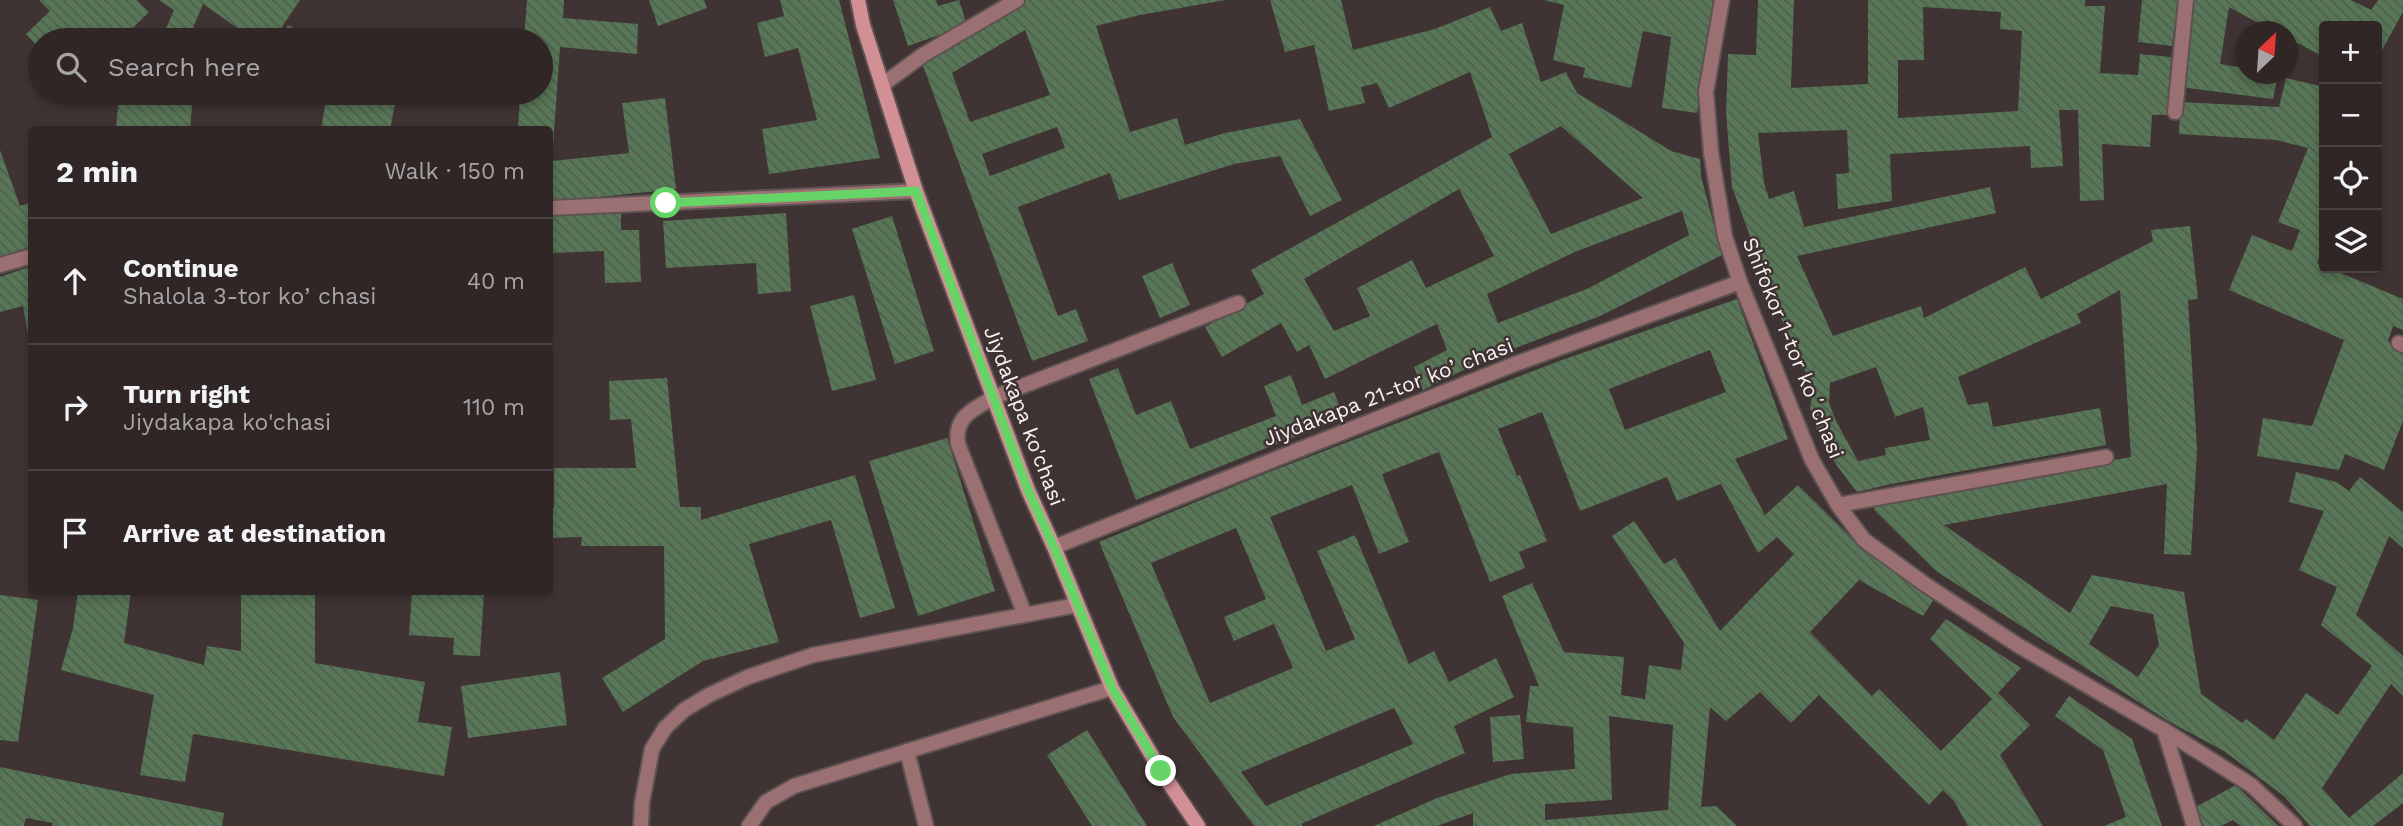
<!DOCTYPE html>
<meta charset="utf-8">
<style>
:root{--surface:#302626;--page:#3c3232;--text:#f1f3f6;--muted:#a8a5a7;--line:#4b4343}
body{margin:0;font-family:"Work Sans",sans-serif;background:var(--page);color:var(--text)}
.controls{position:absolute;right:21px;top:21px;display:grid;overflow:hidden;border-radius:7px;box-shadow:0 4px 10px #0003}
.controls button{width:63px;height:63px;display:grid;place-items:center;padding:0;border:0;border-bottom:2px solid var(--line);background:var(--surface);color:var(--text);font:35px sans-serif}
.compass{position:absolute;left:2235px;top:21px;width:63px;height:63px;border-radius:50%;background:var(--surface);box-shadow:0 4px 10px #0003;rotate:25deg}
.stop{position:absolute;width:21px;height:21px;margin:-16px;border:5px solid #66d467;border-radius:50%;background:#fff}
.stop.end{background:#66d467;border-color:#fff;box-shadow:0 2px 7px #0008}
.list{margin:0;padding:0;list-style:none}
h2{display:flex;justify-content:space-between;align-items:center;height:91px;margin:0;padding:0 28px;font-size:30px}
h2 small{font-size:23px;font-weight:400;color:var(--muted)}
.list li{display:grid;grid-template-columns:46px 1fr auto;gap:21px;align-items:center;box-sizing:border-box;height:126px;padding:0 28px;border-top:2px solid var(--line)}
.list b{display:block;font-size:26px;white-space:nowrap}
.list p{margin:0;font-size:23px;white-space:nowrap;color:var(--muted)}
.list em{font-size:23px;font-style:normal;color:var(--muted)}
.icon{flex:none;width:38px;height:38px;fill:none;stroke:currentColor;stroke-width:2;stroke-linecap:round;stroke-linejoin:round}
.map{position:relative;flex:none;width:2403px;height:826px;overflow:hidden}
.search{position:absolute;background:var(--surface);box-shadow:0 4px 10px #0003;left:28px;top:28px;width:525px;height:77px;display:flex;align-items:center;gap:18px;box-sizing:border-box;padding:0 24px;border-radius:38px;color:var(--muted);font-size:26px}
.panel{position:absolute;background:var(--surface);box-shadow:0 4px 10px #0003;left:28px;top:126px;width:525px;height:469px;border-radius:7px}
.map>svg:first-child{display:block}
.building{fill:url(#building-back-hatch);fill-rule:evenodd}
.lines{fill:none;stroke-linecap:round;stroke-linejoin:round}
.lane-casing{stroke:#5e5252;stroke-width:18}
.street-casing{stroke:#5e5252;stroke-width:18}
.secondary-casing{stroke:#5e5252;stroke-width:18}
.lane{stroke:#9b7072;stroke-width:14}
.street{stroke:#9b7072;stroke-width:14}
.secondary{stroke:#d28f94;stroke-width:14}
.route{stroke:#66d467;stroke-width:9}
.labels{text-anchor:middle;stroke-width:5;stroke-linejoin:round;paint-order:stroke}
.street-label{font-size:21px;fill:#fbf2f2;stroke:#403333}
</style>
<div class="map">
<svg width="2403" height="826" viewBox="0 0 2403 826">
<defs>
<pattern id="building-back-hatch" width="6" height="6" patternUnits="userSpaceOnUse" patternTransform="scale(1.75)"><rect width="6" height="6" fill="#577756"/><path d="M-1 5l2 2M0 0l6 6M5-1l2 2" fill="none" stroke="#505e4f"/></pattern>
</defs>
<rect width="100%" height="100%" fill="#403333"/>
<g class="building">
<path d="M39,0H137L149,12L121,40H40V49L26,34L50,11Z"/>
<path d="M159,0H300L273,40H255L203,4L188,40H161L174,10Z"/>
<path d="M527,0H564L563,18L638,24L637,54L560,47L552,161L629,153L622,103L665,98L676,189L550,202V130H518L520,93H541V40H524Z"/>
<path d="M649,0H704L707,8L658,26Z"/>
<path d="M780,0H839L880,158L769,174L762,129L817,120L798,48L765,57L757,23L784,16Z"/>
<path d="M893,0H936L938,6L959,0L967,25L908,46Z"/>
<path d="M1024,0H1226L1140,15L1096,26L1130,132L1177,118L1185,145L1225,133L1300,119L1342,200L1310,216L1280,156L1234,164L1119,200L1110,173L1018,207L1058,316L1076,309L1088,341L1032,361L922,63L945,52ZM1025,30L1050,95L970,122L952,73ZM1057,127L1065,148L990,176L982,154Z"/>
<path d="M1270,0H1341L1353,50L1435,29L1490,7L1501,31L1522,23L1541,82L1566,72L1577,93L1671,151L1700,159L1701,176L1722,255L1600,316L1484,360L1423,390L1414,367L1447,350L1437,324L1325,379L1309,345L1297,352L1281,323L1222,357L1205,327L1264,294L1251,270L1492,137L1470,72L1389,108L1377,83L1361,87L1365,103L1329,111L1314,45L1285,52ZM1561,126L1643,198L1551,234L1509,154ZM1459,189L1494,256L1426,288L1412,260L1357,288L1370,316L1334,331L1304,279ZM1682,211L1689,235L1589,288L1498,323L1487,294L1575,252Z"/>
<path d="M1544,0H1713L1697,113L1662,108L1671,37L1643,31L1631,88L1583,77L1585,68L1553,60L1564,5Z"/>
<path d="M1758,0H1794L1791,88L1868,84V0H2085V6H2105L2100,73L2138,75L2140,54L2171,57L2167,115H2152L2150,147L2102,144L2104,200L2080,201L2078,110H2059L2063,166L2031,168L2030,146L1890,154L1892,201L1838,209L1836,174L1849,173L1847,130L1758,133L1764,183L1769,199L1794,191L1804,227L1990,187L1996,213L1797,256L1833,336L1921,306L1924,318L2025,267L2041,299L2153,241L2151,230L2190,226L2198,299L2188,300L2197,449L2191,555L2164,554L2167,484L1944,525L2070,613L2092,575L2184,592L2201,694L2242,723L2246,719L2274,740L2306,693L2338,715L2372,666L2321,625L2337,587L2299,570L2324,511L2289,502L2296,472L2336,482L2349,491L2360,477L2403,512V548L2389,536L2356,615L2403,656V696L2391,684L2322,788L2349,818L2403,773V803L2373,826H2310L2285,797L2224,751L2168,721L1936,571L1875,511L1872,502L2131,457L2120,290L2077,314L2081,323L1958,377L1968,405L1988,402L1993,427L2100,408L2106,445L1891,484L1857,492L1837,466L1816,428L1810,408L1813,388L1756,264L1751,239L1732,187L1726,112L1728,54L1756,55ZM1923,7L2001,12L2000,29L2022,31L2018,111L1898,118V60H1924ZM1876,367L1895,417L1923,407L1930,440L1885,448L1886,455L1858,461L1836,421L1829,403L1830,383ZM2111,606L2153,614L2159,645L2138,677L2089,644Z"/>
<path d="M2142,0H2178L2172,46L2138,42Z"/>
<path d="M2188,0H2351L2371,10L2378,0H2403V12L2377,59V26H2324V57L2288,38V32H2275L2229,7L2220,64L2245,68V74H2278L2273,99L2180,87Z"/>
<path d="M288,25L316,40H280Z"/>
<path d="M2286,78L2324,87V245L2317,263L2403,299V330L2393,326L2388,341L2403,349V421L2384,470L2345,454L2339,470L2257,456L2263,418L2312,426L2344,340L2229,290L2252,235L2292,251L2300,230L2278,222L2308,148L2276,140L2179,134L2180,102L2279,107Z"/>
<path d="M119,93H193L190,130H116Z"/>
<path d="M327,93H397L390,130H321Z"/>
<path d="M0,150L20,206L32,202V246L0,257Z"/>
<path d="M621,211V230H639L641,282L605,283L604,251L550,253V214Z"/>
<path d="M786,213L791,291L758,294L756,263L666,268L663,221Z"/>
<path d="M892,216L934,351L895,364L852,229Z"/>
<path d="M1172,263L1190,305L1160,318L1142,276Z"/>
<path d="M32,266V345H30L23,306L0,312V277Z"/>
<path d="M854,295L876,380L832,391L810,306Z"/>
<path d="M1737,299L1788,439L1735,459L1765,515L1798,485L1858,544L1916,581L1912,586L1934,599L1923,616L1859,580L1810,632L1872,696L1879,689L1941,751L1992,699L1930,639L1946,619L2021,668L1998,693L2030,725L2000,755L2043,826H1968L1954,801L1943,790L1929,805L1819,695L1791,723L1760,692L1726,721L1710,707L1701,807L1716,806L1737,826H1473V813L1437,826H1374L1437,798L1511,774L1575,769L1573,727L1526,722L1530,686H1539L1502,596L1532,583L1564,652L1624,657L1621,695L1645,699L1649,665L1681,670L1684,643L1612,536L1634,521L1664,564L1675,558L1720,631L1794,554L1777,537L1758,553L1721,484L1677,501L1667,477L1580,511L1542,412L1498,429L1517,476L1520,475L1547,541L1519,552L1525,568L1490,582L1439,452L1382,474L1409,542L1379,554L1352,485L1270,517L1326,651L1355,639L1317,551L1355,535L1409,664L1434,651L1449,682L1496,658L1514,697L1454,726L1465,753L1301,824L1303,826H1254L1173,717L1099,542L1254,478L1562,360ZM1710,350L1726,392L1625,430L1609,389ZM1236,528L1266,599L1224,617L1234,641L1274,624L1293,668L1210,703L1151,563ZM1394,708L1413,744L1266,806L1241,772ZM1609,716L1673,725L1668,810L1545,820V804L1612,800Z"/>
<path d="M1118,368L1136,415L1171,401L1190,449L1276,416L1264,386L1291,375L1302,405L1334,392L1344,417L1136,500L1089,379Z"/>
<path d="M667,378L680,507H701V520L855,475L895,608L860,618L831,520L749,544L779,642L703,661L623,712L602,678L665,639L664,546H581L582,537L550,538V508H554V468H636L631,419L610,420L609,381Z"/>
<path d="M947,438L995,591L918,616L869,461Z"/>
<path d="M78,592H131L124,643L204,665L207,646L241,651V592H315V663L425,682L418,722L452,727L444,776L193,734L185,782L140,775L154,695L61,670L73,628Z"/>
<path d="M412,592H484L480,656L453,655L454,638L409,635Z"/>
<path d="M0,595L38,600L18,742L0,740Z"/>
<path d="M560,672L567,725L468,738L461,686Z"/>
<path d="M2069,696L2132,739L2162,826H2104L2126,817L2103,750L2055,716Z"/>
<path d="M1520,715L1524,759L1493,762L1490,717Z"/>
<path d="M1087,730L1147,826H1092L1047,755Z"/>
<path d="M0,767L224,813L222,826H52L53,823L26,818L24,826H0Z"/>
<path d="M2236,785L2278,826H2241L2233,820L2221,826H2204L2194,808Z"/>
</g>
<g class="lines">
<g class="lane-casing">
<g id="lane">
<path d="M907,751L926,826"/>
<path d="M749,826L766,802L794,786L1112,688"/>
</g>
</g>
<g class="street-casing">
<g id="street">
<path d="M1722,0L1706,92L1711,152L1725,237L1740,282L1812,460L1838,505L1864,540L1926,585L2019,646L2164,730L2194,826"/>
<path d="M882,85L923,55L1017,0"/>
<path d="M2175,112L2186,0"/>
<path d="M550,208L916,191"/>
<path d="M0,265L32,256"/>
<path d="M2399,343L2403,345"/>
<path d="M1838,505L2106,457"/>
<path d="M1054,547L1515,364L1740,282"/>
<path d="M1025,615L958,444C954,416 973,410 994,397L1238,303"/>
<path d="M2164,730L2251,785L2295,826"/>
<path d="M641,826L642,803L652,749L665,728L684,710L709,695L748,677L813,655L1077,605"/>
</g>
</g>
<g class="secondary-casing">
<path id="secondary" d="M858,0L863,25L916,191L1028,490L1054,547L1112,688L1161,771L1198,826"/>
</g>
<use href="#lane" class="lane"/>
<use href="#street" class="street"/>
<use href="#secondary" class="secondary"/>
</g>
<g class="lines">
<path class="route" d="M666,203L916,191L1028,490L1054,547L1112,688L1161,771"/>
</g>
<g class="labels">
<g class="street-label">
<text transform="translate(1793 348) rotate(68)" y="7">Shifokor 1-tor koʻchasi</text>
<text transform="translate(1388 392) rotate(-21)" y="7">Jiydakapa 21-tor koʼchasi</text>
<text transform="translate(1024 416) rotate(69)" y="7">Jiydakapa ko'chasi</text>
</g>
</g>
</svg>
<div class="controls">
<button>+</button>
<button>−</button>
<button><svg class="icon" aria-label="locate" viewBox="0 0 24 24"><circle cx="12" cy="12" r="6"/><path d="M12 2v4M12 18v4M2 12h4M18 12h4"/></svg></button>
<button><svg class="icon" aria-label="layers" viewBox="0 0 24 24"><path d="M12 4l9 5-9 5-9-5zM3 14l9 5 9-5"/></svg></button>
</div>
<svg class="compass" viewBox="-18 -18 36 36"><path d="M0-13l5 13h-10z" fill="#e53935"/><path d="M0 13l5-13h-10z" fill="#a8a5a7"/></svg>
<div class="stop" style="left:666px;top:203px"></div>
<div class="stop end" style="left:1161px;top:771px"></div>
<div class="search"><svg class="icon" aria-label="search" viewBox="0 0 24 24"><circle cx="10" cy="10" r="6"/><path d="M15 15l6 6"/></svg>Search here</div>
<section class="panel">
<h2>2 min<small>Walk · 150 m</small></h2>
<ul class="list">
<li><svg class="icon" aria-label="ahead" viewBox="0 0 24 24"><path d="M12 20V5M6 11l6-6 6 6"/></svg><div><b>Continue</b><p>Shalola 3-tor koʼchasi</p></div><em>40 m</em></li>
<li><svg class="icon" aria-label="right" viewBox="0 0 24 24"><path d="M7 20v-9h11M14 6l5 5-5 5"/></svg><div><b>Turn right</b><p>Jiydakapa ko'chasi</p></div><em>110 m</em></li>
<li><svg class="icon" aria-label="arrive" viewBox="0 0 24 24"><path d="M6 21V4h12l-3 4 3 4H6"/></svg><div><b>Arrive at destination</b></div></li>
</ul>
</section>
</div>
